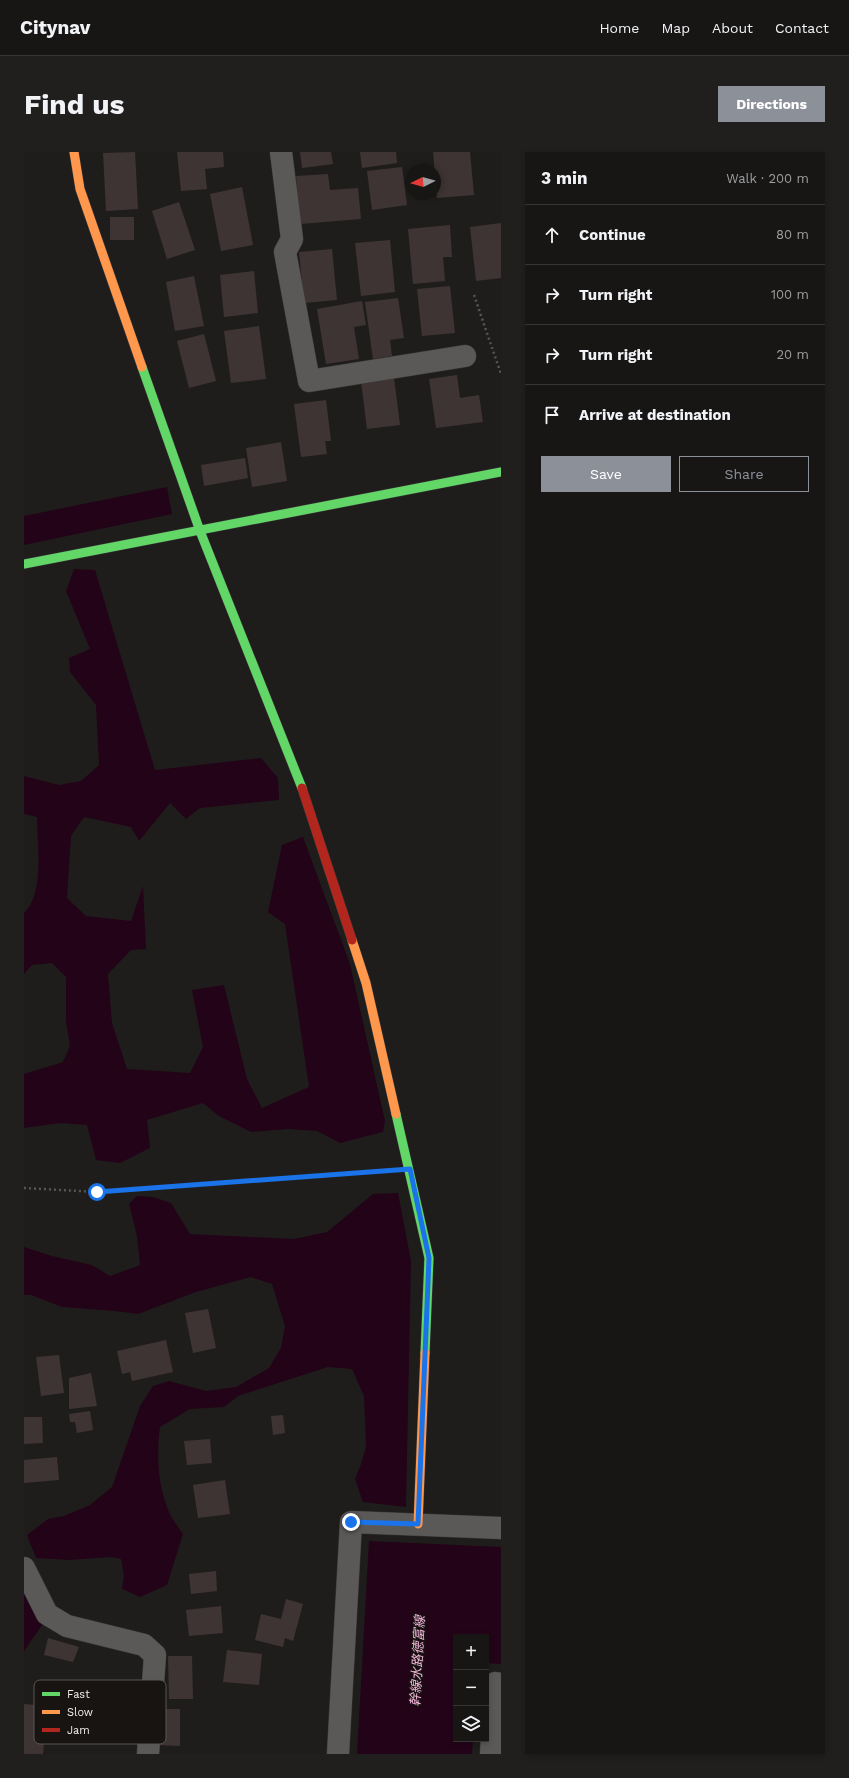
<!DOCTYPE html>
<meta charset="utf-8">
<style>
:root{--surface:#171615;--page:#201f1e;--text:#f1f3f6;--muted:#9e9fa0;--line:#363534;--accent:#8c9099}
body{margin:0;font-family:"Work Sans","Noto Sans JP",sans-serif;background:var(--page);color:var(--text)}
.controls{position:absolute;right:12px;bottom:12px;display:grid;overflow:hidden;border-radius:0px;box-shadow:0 2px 6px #0003}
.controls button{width:36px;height:36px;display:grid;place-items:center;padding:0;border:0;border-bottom:1px solid var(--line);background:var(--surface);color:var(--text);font:20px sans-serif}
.compass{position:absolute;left:381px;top:12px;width:36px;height:36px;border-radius:50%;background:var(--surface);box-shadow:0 2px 6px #0003;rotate:265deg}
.stop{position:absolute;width:12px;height:12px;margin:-9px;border:3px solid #1a73e8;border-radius:50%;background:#fff}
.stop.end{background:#1a73e8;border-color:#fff;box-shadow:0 1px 4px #0008}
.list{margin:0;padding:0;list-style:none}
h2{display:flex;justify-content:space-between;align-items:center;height:52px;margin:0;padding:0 16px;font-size:17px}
h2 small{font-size:13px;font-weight:400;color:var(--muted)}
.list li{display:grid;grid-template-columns:26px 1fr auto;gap:12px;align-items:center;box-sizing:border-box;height:60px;padding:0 16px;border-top:1px solid var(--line)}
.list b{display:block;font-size:15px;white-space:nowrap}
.list em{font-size:13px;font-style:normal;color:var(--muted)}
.actions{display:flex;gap:8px;padding:12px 16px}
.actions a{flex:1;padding:9px 0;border:1px solid var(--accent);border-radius:0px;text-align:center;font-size:14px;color:var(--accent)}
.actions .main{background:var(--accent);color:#fff}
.icon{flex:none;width:22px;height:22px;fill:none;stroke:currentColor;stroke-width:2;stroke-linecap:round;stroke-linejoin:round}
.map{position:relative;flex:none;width:477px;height:1602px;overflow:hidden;border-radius:0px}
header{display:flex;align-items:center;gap:24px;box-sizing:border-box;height:56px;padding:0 20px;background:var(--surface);border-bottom:1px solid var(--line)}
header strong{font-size:19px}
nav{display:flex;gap:22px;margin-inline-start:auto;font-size:14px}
.intro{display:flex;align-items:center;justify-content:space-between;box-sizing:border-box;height:96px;padding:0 24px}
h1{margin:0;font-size:28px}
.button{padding:10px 18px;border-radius:0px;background:var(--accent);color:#fff;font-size:14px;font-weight:700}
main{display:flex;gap:24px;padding:0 24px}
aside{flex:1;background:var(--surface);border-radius:0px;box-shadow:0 2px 6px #0003}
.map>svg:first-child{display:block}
.water{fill:#230317}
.building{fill:#3f3434}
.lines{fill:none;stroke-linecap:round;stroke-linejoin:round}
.street-casing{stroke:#3c3a3a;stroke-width:23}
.fast-casing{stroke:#3c3a3a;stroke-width:10}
.slow-casing{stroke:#3c3a3a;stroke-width:10}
.jam-casing{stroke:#3c3a3a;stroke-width:10}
.path{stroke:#565655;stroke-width:2.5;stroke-dasharray:2 3;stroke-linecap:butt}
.street{stroke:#5a5958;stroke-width:22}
.fast{stroke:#63d668;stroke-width:9}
.slow{stroke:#ff974d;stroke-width:9}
.jam{stroke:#b3261e;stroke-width:9}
.route{stroke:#1a73e8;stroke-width:5}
.labels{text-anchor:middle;stroke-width:3;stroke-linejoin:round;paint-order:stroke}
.water-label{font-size:13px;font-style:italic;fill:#f6b6dc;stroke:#171412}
.key{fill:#171412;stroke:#585654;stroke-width:1}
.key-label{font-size:11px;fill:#f1efed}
</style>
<header>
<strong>Citynav</strong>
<nav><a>Home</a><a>Map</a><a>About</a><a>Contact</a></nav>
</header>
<div class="intro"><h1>Find us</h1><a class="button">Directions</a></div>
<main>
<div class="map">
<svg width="477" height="1602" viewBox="0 0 477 1602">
<rect width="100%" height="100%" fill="#1f1d1c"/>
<g class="water">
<path d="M143,335L148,362L0,393V364Z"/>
<path d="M50,417L71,418L131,618L237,606L254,626L255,648L176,656L162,667L146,651L115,689L107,675L60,665L47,684L43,746L62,764L107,769L119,734L122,797L107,798L84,822L88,871L103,917L166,921L179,895L168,838L200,833L223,927L238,956L285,935L261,772L244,760L258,693L279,685L326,812L361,969L359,980L316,991L293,979L264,977L227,980L195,964L179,951L123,968L126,996L96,1011L72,1008L63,973L36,971L0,976V922L39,910L46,894L42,869V825L28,811L8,813L0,822V761C21,741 13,692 13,665L0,662V624L35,633L57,629L75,613L72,553L46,520L45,506L66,497L42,439Z"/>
<path d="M374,1041L387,1109L382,1355L339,1350L331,1327L336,1315L342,1295L340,1244L328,1217L304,1215L214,1244L200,1255L166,1257L136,1275C132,1304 134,1338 147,1364C150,1370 155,1376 159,1382L143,1433L116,1445L98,1437L100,1424L97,1407L87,1405L45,1408L12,1406L3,1383L24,1367L40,1364L66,1353L88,1335L116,1254L129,1234L145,1229L182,1239L212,1235L245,1216L257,1196L261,1174L248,1132L227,1125L172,1140L114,1162L91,1159L38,1155L7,1143H0V1095L28,1104L68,1113L86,1124L116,1113L113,1084L105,1052L113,1044L129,1045L147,1051L166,1082L270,1087L303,1080L349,1042Z"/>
<path d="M345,1389L477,1395V1512L462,1511V1485H432V1587H449L448,1602H333Z"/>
<path d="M0,1435L19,1472L0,1499Z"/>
</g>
<g class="building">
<path d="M111,0L114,57L82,59L79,1Z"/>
<path d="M153,0H199L200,15L181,17L183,37L157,39Z"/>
<path d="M276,0H307L309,12L278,16Z"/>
<path d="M336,0H372L373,11L338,16Z"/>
<path d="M409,0H446L450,43L413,46Z"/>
<path d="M378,15L383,53L348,58L343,19Z"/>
<path d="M304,22L306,38L334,36L337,67L276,72L272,24Z"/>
<path d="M218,35L229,93L197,99L186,42Z"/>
<path d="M155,50L171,98L143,107L128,59Z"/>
<rect x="86" y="65" width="24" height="23"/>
<path d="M477,71V126L452,129L446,75Z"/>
<path d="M426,73L428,105H419L421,129L389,132L384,77Z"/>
<path d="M366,88L371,140L337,144L331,91Z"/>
<path d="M308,97L313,148L280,151L275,100Z"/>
<path d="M230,119L234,161L200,165L196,123Z"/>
<path d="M170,124L180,174L151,179L142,130Z"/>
<path d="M426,134L431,181L398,184L393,137Z"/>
<path d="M374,146L380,186L366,188L368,204L349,207L341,150Z"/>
<path d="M338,149L342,173L330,175L335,207L302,212L293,157Z"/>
<path d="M235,174L242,227L207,231L200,179Z"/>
<path d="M180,182L192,229L165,236L153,189Z"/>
<path d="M433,223L436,246L455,243L459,270L412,276L405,227Z"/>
<path d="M370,226L376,273L343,277L337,230Z"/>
<path d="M302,248L307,289H301L303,302L277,305L270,252Z"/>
<path d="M257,290L263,329L228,335L222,296Z"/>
<path d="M221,306L224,326L180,334L177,313Z"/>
<path d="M184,1157L192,1196L169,1201L161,1161Z"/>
<path d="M142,1188L149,1220L108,1229L106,1220L98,1222L93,1199Z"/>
<path d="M35,1203L40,1241L17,1244L12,1205Z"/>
<path d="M67,1221L73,1254L45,1257V1226Z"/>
<path d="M66,1259L69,1278L53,1281L51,1270H46L45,1262Z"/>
<path d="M259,1263L261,1281L249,1283L247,1264Z"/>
<path d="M0,1265H18L19,1291L0,1292Z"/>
<path d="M186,1287L188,1311L163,1313L160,1289Z"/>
<path d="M33,1305L35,1328L0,1331V1308Z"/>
<path d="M201,1328L206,1362L174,1366L169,1333Z"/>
<path d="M192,1419L193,1439L167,1442L165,1422Z"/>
<path d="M262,1447L279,1452L269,1489L261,1486L259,1495L231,1488L237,1462L257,1467Z"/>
<path d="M197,1454L199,1481L165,1484L162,1458Z"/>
<path d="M24,1486L55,1495L49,1510L20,1503Z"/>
<path d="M203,1498L238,1502L235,1533L199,1530Z"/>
<path d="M144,1504H168L169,1547H145Z"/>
<path d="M0,1552L23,1554L19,1602H0Z"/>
<path d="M134,1557H156V1594L134,1593Z"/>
</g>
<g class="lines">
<g class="street-casing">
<g id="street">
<path d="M257,0L268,87L261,100L285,229L441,204"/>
<path d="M0,1416L23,1462L43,1474L120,1493L131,1503L124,1602"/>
<path d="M314,1602L327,1370L477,1376"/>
<path d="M467,1602L471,1531L477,1532"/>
</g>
</g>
<g class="fast-casing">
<g id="fast">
<path d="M118,215L176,379L278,636"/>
<path d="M0,412L477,320"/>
<path d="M372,962L405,1106L401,1201"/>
</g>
</g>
<g class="slow-casing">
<g id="slow">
<path d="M50,0L56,37L118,215"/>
<path d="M328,788L342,831L372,962"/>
<path d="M394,1372L401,1201"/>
</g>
</g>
<g class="jam-casing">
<path id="jam" d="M278,636L328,788"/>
</g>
<g class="path">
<path d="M450,143L477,222"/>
<path d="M0,1036L73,1040L361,1019"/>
</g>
<use href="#street" class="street"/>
<use href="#fast" class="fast"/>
<use href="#slow" class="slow"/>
<use href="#jam" class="jam"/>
</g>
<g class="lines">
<path class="route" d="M73,1040L386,1017L405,1106L394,1372L327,1370"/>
</g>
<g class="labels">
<g class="water-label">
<text transform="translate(393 1509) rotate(-87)" y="5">幹線水路徳富線</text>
</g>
</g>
<rect x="10" y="1528" width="132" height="64" rx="6" class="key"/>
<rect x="18" y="1540" width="18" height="4" fill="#63d668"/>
<rect x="18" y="1558" width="18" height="4" fill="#ff974d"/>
<rect x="18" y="1576" width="18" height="4" fill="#b3261e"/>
<g class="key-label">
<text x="43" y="1546">Fast</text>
<text x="43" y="1564">Slow</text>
<text x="43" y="1582">Jam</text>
</g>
</svg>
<div class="controls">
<button>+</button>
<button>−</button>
<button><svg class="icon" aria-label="layers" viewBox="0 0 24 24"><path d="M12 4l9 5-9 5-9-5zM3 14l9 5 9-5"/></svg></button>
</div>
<svg class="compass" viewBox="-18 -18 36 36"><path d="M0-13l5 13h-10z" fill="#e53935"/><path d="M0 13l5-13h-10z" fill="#9e9fa0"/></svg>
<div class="stop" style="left:73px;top:1040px"></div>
<div class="stop end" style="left:327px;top:1370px"></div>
</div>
<aside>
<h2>3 min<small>Walk · 200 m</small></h2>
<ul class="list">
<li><svg class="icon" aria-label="ahead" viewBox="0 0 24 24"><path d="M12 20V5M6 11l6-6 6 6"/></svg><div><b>Continue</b></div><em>80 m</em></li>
<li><svg class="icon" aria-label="right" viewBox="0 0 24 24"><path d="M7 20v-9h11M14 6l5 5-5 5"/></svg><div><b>Turn right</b></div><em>100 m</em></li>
<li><svg class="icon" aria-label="right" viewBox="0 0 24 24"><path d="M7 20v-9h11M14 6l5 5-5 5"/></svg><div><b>Turn right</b></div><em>20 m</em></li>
<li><svg class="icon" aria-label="arrive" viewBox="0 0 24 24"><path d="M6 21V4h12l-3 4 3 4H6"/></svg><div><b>Arrive at destination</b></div></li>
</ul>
<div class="actions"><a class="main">Save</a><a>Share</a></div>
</aside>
</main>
